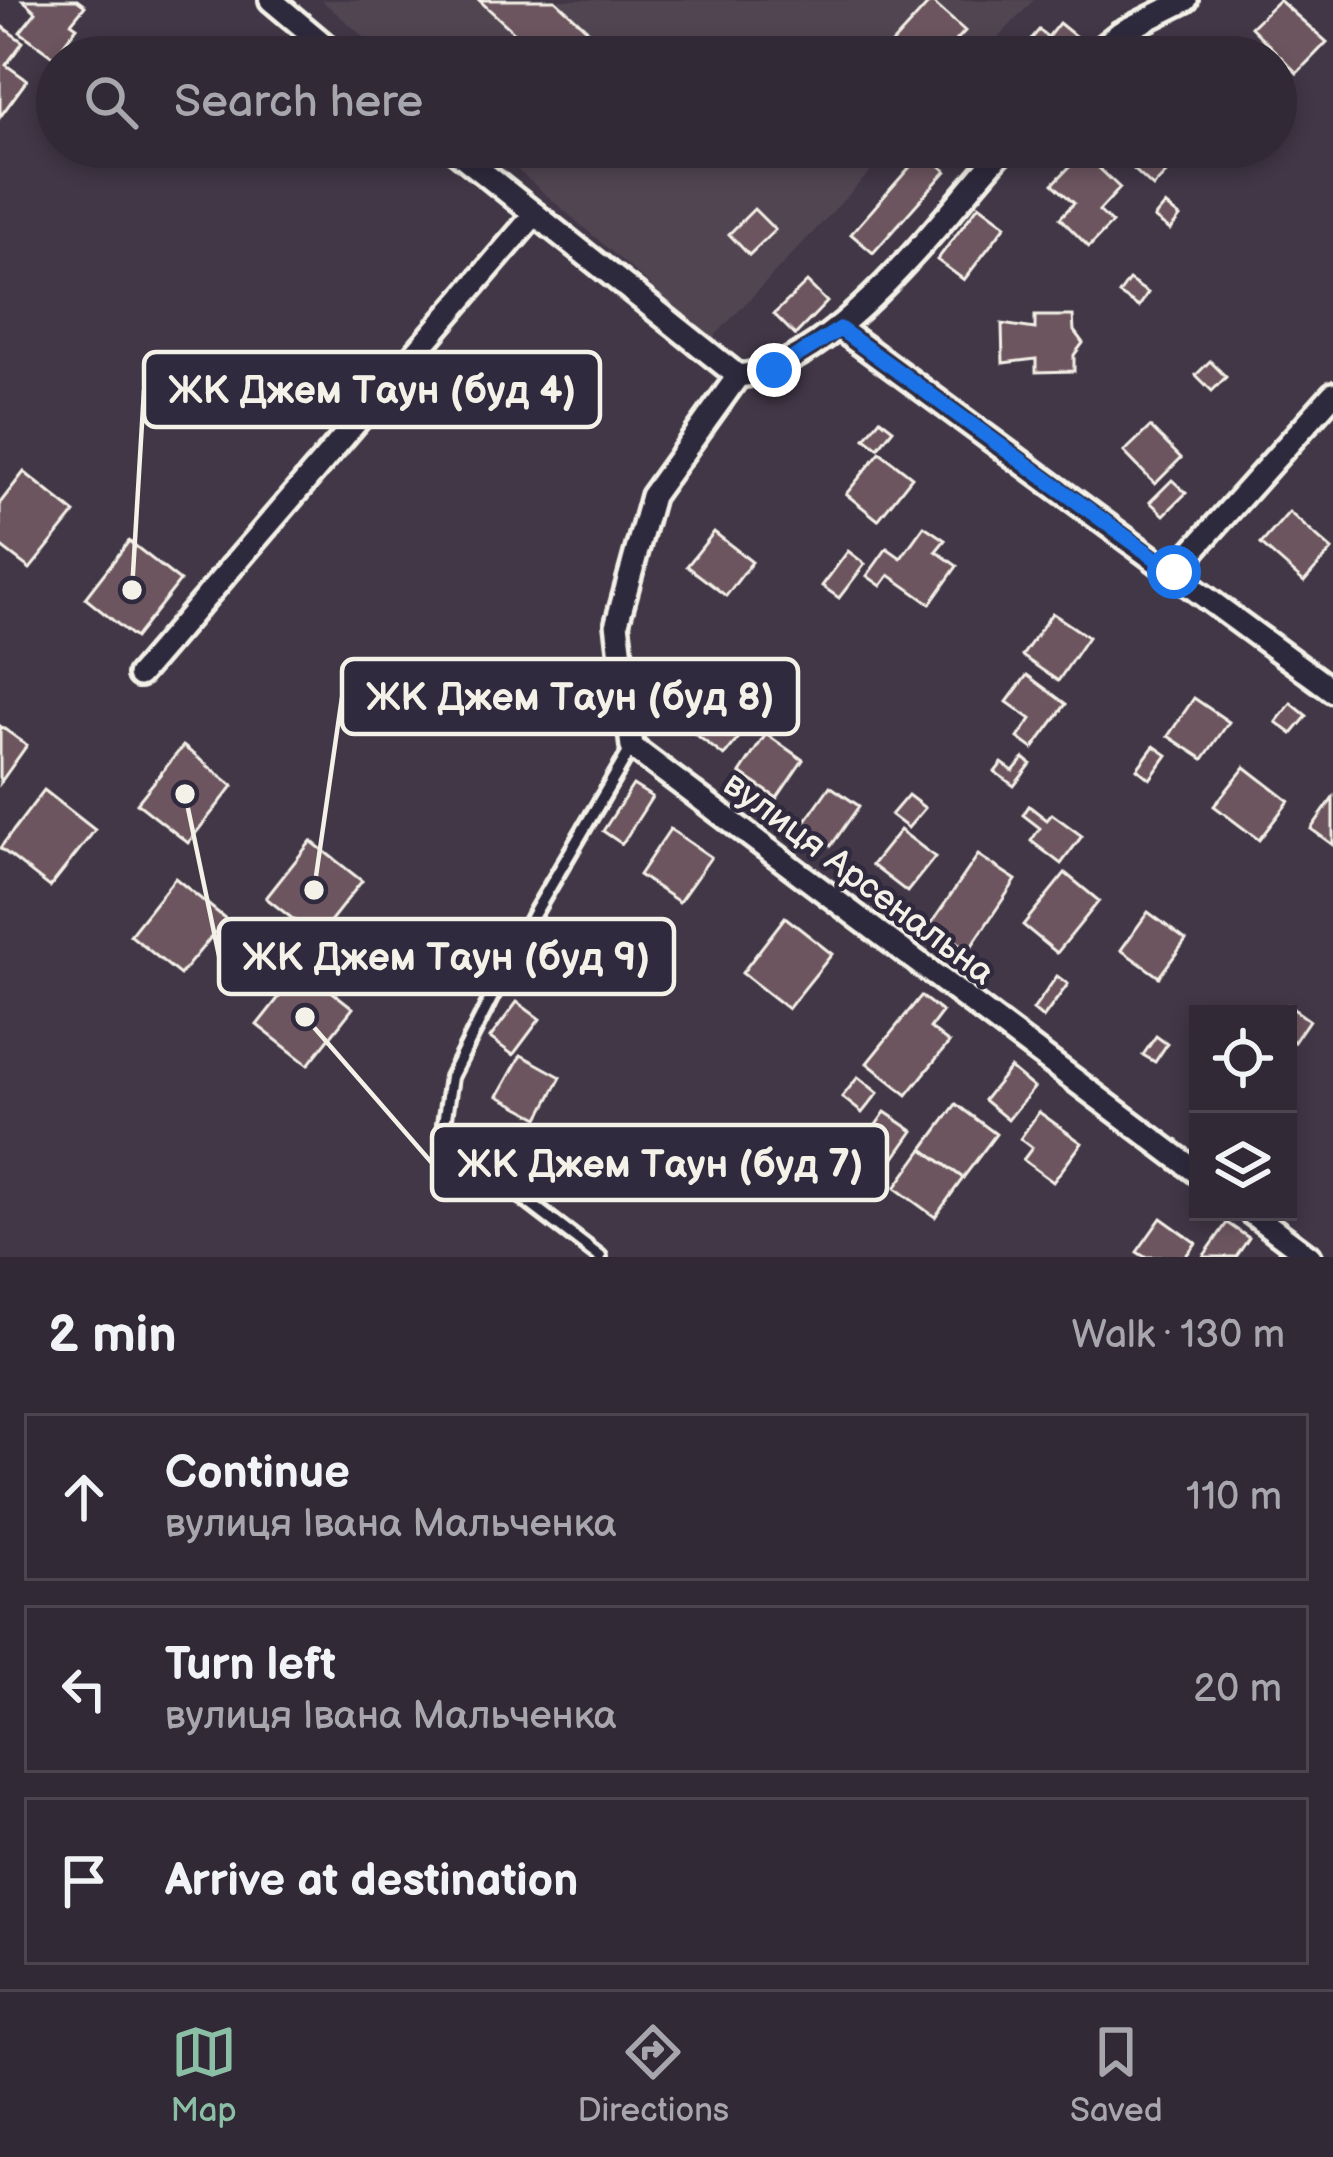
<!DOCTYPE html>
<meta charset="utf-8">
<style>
:root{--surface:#312935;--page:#3d3541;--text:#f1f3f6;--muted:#a8a6ad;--line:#4c4550;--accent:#8abfa5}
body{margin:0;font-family:"Balsamiq Sans",sans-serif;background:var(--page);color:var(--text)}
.controls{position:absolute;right:36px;bottom:36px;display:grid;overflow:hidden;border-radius:0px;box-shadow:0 6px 18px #0003}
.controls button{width:108px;height:108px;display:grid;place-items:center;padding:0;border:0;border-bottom:3px solid var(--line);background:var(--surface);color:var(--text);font:60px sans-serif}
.stop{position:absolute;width:36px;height:36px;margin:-27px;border:9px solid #1a73e8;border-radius:50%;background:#fff}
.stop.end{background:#1a73e8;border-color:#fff;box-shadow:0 3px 12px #0008}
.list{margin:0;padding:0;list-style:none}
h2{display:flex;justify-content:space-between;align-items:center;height:156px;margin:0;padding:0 48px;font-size:51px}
h2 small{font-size:39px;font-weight:400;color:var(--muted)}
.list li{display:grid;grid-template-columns:78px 1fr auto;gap:36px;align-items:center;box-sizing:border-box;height:168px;margin:0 24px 24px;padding:0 24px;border:3px solid var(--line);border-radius:0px}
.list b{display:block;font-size:45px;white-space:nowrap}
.list p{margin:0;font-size:39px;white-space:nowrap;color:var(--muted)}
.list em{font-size:39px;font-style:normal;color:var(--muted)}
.icon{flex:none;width:66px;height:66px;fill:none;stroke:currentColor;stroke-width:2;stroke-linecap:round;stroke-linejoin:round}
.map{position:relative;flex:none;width:1333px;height:1257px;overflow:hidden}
.search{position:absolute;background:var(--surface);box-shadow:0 6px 18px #0003;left:36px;right:36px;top:36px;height:132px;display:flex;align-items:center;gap:30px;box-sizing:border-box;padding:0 42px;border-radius:66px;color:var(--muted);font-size:45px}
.sheet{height:732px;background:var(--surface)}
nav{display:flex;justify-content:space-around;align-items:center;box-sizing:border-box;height:168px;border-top:3px solid var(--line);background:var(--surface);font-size:33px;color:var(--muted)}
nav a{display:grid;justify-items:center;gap:6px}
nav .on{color:var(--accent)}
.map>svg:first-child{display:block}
.built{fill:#514451}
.building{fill:#6c555e;stroke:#f4f1e8;stroke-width:3}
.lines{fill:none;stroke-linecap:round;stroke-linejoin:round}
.service-casing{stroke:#f4f1e8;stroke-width:20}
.minor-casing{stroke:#f4f1e8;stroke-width:30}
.service{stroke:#2f2a3d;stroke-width:10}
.minor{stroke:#2f2a3d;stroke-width:21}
.route{stroke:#1a73e8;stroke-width:15}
.labels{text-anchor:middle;stroke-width:9;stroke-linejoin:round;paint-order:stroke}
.street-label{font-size:36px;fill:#f4f1e8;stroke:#2f2a3d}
.leader{fill:none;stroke:#f4f1e8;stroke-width:4.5}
.callout-dot{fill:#f4f1e8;stroke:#2f2a3d;stroke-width:4.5}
.callout{fill:#2f2a3d;stroke:#f4f1e8;stroke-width:4.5}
.callout-label{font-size:39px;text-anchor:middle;font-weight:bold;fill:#f4f1e8}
</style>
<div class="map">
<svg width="1333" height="1257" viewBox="0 0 1333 1257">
<rect width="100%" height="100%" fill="#413747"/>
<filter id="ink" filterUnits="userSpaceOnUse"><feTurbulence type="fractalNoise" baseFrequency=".00833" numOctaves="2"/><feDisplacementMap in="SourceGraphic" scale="24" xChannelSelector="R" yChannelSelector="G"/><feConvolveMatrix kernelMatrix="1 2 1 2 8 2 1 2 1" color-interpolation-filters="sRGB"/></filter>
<g filter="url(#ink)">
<g class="built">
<path d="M321,0H1034L980,57H387Z"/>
<path d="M491,147H894L712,339Z"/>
</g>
<g class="building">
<path d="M77,0L85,6L71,23L77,27L54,57L20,32L36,12L23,0Z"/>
<path d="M479,0H555L617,57H541Z"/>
<path d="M1279,0L1327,42L1297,73L1251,27Z"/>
<path d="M931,1L965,31L941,57H880Z"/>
<path d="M1059,23L1080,40L1067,57L1056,56L1063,48L1048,37Z"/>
<path d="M0,25L23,42L6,65L27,80L0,117Z"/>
<path d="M1039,30L1061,48L1054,57H1016Z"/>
<path d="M1191,38L1214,57L1179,53Z"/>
<path d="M1117,147H1181L1186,152L1153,187L1114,151Z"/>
<path d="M924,151L946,171L873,253L851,234Z"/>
<path d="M1083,153L1120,188L1099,211L1112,223L1089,247L1060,218L1074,203L1053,184Z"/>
<path d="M979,205L1006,225L964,280L937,260Z"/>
<path d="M1165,205L1180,217L1170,230L1154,218Z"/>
<path d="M754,209L775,230L749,255L729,234Z"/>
<path d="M1129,280L1148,293L1139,307L1119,294Z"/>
<path d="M807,282L827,302L795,335L774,314Z"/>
<path d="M1035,316H1073L1074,331L1083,343L1074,355V371L1036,372V359L1003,363L1002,324L1035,329Z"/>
<path d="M1210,361L1226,377L1212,391L1196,375Z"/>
<path d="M880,419L893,429L878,448L865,438Z"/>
<path d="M1150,427L1181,458L1155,484L1124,452Z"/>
<path d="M880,452L912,477L878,520L846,494Z"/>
<path d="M24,472L75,513L30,569L0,546V503Z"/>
<path d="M1172,480L1186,493L1164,515L1150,502Z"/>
<path d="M1289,512L1332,550L1304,582L1261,544Z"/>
<path d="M924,526L945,540L936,551L957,566L930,604L889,575L881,586L867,576L887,548L901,558Z"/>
<path d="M714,532L752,562L726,596L687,566Z"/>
<path d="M129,541L180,581L135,638L85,598Z"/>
<path d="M848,551L865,564L839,598L822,586Z"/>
<path d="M1052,613L1088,637L1058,681L1022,656Z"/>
<path d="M1027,675L1066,704L1033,749L1018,738L1031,719L1007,702Z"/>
<path d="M708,691L750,724L724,756L682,724Z"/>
<path d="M1194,698L1229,722L1203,759L1168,736Z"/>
<path d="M1291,703L1307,716L1292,734L1276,722Z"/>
<path d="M0,726L27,745L0,783Z"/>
<path d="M766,734L803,760L777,798L740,773Z"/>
<path d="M183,746L233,786L188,843L137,803Z"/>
<path d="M1154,746L1167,755L1150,779L1137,769Z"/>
<path d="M1024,758L1031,764L1014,786L995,772L1002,763L1013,771Z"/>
<path d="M1245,767L1289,801L1259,840L1214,806Z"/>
<path d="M633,785L652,797L622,844L603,831Z"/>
<path d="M830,786L859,806L831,846L802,826Z"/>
<path d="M44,790L95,830L50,887L0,848Z"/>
<path d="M908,795L925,808L908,828L891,815Z"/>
<path d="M1333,798V845L1311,829Z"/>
<path d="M1029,806L1047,820L1052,814L1082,836L1061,864L1031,841L1040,828L1023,815Z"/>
<path d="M670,829L711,857L679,902L639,875Z"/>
<path d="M900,830L935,857L907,892L872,865Z"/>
<path d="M311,841L362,881L317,938L266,898Z"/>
<path d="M978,855L1016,880L969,950L931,924Z"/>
<path d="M1065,873L1099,901L1057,953L1023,925Z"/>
<path d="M175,878L226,919L180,975L130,935Z"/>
<path d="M1148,912L1186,940L1159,977L1121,950Z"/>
<path d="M785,917L832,954L788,1009L742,973Z"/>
<path d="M302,968L353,1008L308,1065L257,1025Z"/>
<path d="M1057,976L1068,984L1043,1018L1033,1010Z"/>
<path d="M921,996L942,1012L930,1028L949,1043L907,1095L867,1063Z"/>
<path d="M517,1002L540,1019L513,1055L490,1038Z"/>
<path d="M1288,1005L1309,1020L1294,1042L1288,1037V1014H1282Z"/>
<path d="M1156,1036L1167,1044L1155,1062L1143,1055Z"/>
<path d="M521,1055L561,1077L539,1118L498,1096Z"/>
<path d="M1010,1068L1034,1088L1008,1120L984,1100Z"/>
<path d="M858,1077L878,1093L862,1113L842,1097Z"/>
<path d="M956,1104L996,1134L963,1178L923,1149Z"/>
<path d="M885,1112L913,1131L887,1168L859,1149Z"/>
<path d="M1039,1112L1082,1143L1053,1182L1023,1160L1032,1148L1020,1139Z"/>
<path d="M923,1149L963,1178L935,1217L895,1188Z"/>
<path d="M1161,1218L1196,1243L1185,1257H1145L1137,1252Z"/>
<path d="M1227,1223L1249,1238L1236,1257H1203Z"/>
</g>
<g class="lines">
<g class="service-casing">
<path id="service" d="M600,1257L452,1144L444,1124L451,1077L534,914L632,747"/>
</g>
<g class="minor-casing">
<g id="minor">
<path d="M271,0L339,57"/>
<path d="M1090,57L1120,33L1186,0"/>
<path d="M451,147L738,376C836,367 941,218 1006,147"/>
<path d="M840,329L1333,691"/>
<path d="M738,376L652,496L617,623L632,747L1198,1173"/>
<path d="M1174,572L1333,394"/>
<path d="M139,675L535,214"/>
<path d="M1250,1212L1310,1257"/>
</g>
</g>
<use href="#service" class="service"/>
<use href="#minor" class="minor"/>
</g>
</g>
<g class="lines" filter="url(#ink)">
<path class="route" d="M774,370L840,329L1174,572"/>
</g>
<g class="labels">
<g class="street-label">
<text transform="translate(860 877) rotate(37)" y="13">вулиця Арсенальна</text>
</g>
</g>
<path class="leader" d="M132 590L144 390M314 890L342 697M185 794L219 956M305 1017L432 1163"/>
<g class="callout-dot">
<circle cx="132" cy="590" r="12"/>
<circle cx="314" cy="890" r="12"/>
<circle cx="185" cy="794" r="12"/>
<circle cx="305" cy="1017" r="12"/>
</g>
<g class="callout">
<rect x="144" y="352" width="456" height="75" rx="12"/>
<rect x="342" y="659" width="456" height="75" rx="12"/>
<rect x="219" y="919" width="455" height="75" rx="12"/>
<rect x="432" y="1125" width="455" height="75" rx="12"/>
</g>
<g class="callout-label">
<text x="372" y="403">ЖК Джем Таун (буд 4)</text>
<text x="570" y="710">ЖК Джем Таун (буд 8)</text>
<text x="446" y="970">ЖК Джем Таун (буд 9)</text>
<text x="660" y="1177">ЖК Джем Таун (буд 7)</text>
</g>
</svg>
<div class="controls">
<button><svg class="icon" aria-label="locate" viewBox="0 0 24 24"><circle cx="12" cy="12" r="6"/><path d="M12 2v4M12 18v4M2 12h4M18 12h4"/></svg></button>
<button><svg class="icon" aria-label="layers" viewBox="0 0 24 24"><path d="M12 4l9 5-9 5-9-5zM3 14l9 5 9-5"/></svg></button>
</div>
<div class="stop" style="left:1174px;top:572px"></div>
<div class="stop end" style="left:774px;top:370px"></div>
<div class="search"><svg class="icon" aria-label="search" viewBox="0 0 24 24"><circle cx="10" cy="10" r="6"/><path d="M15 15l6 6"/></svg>Search here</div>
</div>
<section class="sheet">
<h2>2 min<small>Walk · 130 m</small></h2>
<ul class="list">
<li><svg class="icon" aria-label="ahead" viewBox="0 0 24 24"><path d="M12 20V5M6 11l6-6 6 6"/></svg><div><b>Continue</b><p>вулиця Івана Мальченка</p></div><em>110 m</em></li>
<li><svg class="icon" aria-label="left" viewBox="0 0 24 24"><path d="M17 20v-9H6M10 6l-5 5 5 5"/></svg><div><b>Turn left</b><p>вулиця Івана Мальченка</p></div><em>20 m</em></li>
<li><svg class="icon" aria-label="arrive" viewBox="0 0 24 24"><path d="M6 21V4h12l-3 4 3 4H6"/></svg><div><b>Arrive at destination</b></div></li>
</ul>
</section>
<nav>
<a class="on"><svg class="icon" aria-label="map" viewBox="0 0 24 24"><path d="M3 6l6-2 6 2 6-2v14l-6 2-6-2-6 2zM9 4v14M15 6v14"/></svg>Map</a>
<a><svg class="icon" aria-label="directions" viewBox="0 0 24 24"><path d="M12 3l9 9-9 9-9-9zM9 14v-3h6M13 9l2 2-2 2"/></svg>Directions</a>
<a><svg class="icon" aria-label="saved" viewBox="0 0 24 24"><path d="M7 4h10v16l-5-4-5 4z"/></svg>Saved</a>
</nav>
